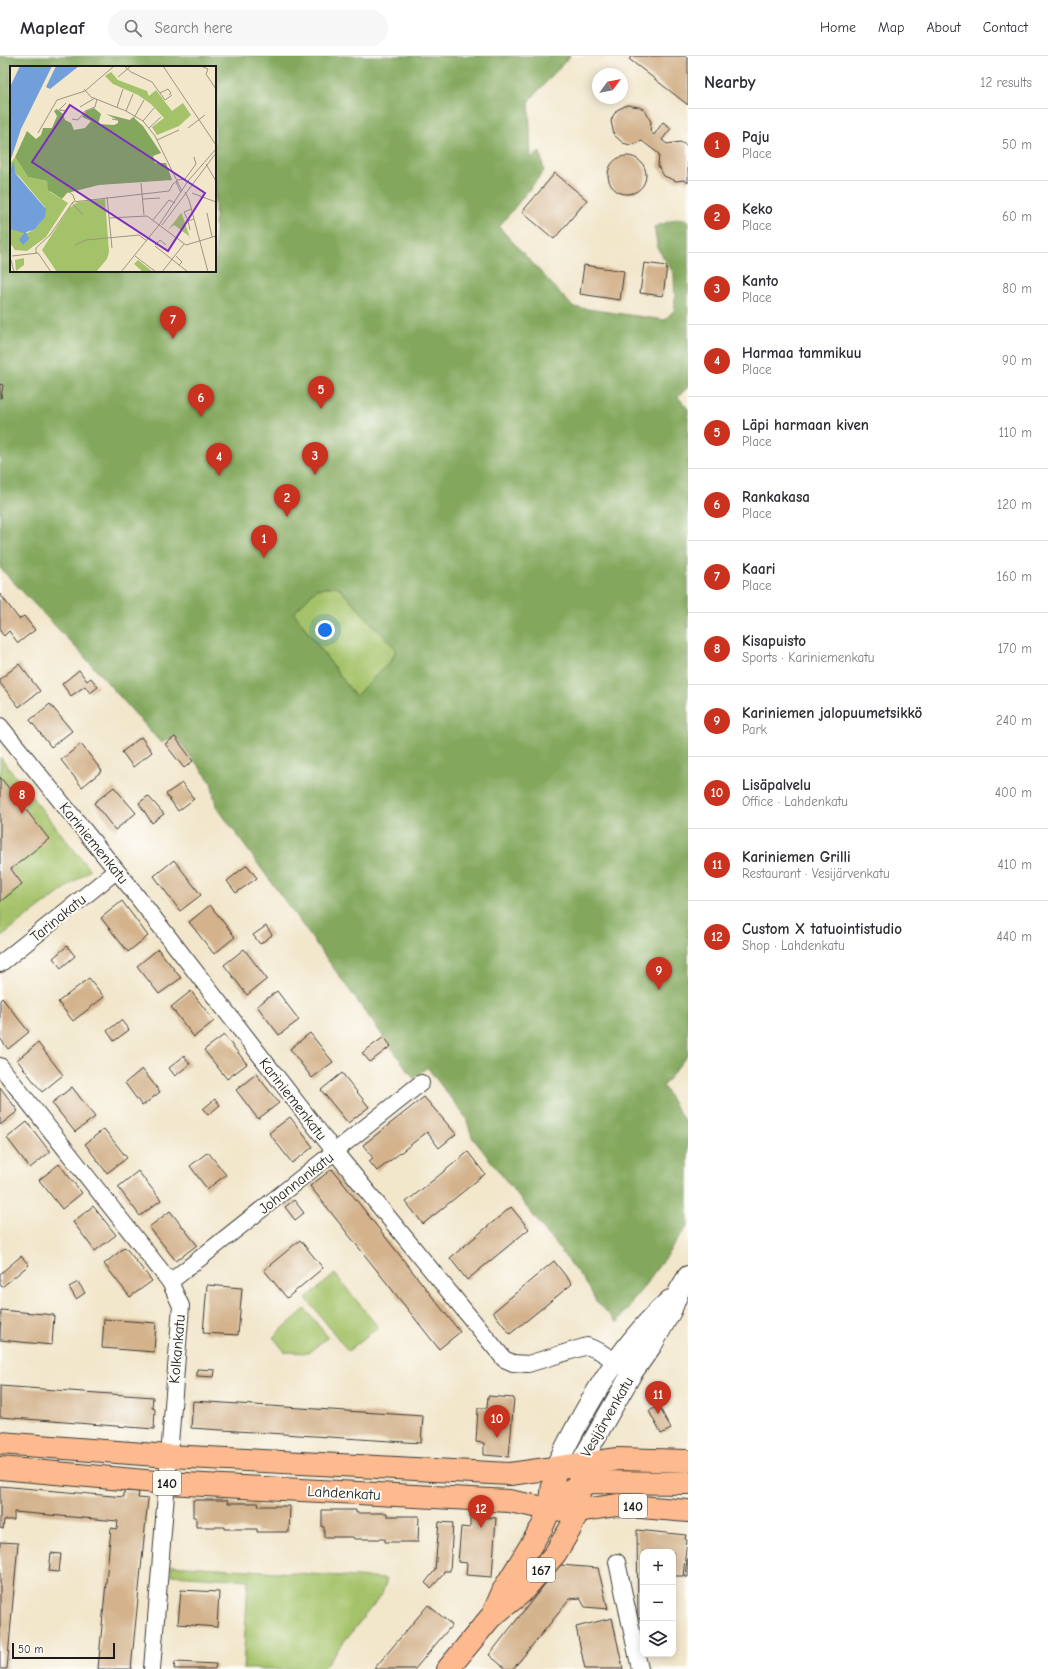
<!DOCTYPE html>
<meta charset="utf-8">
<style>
:root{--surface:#fff;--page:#f7f7f7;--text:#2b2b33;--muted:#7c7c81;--line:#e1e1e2;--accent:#c8321e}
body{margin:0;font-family:"Comic Neue",sans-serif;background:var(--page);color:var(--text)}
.controls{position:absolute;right:12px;bottom:12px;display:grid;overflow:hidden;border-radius:8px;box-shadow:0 2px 10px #0003}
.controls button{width:36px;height:36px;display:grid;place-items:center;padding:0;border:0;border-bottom:1px solid var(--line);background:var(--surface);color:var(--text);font:20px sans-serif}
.compass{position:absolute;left:592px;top:12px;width:36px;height:36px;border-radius:50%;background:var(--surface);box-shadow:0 2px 10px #0003;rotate:57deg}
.scale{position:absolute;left:12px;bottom:10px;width:103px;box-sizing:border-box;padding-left:4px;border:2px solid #1c1c1c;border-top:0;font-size:11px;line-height:14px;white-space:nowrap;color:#1c1c1c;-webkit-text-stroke:3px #fdfcf7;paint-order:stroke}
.you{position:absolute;left:325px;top:574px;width:14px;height:14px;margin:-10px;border:3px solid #fff;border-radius:50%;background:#1a73e8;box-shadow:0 0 0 6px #1a73e833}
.badge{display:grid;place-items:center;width:26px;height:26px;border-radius:50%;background:var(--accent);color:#fff;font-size:13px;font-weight:700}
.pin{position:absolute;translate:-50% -33px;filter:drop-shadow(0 1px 2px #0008)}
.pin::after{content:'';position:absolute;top:21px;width:14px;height:12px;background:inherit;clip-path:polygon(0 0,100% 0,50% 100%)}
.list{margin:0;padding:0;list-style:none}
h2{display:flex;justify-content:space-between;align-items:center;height:52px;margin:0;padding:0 16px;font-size:17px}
h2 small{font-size:13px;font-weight:400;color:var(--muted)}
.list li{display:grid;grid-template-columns:26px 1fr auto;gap:12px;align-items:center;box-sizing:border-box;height:72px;padding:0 16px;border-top:1px solid var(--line)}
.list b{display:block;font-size:15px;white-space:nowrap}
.list p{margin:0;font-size:13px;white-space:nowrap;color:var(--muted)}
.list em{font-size:13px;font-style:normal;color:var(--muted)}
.icon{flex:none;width:22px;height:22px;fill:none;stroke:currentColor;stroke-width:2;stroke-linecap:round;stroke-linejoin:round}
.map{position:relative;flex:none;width:688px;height:1613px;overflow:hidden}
header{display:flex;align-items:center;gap:24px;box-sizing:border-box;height:56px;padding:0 20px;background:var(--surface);border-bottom:1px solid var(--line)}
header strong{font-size:19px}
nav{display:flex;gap:22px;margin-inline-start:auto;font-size:14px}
.search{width:280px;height:36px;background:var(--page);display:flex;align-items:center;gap:10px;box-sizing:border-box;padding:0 14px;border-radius:22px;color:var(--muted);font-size:15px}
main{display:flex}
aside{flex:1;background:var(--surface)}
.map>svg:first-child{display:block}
.green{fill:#a4c269;stroke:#606f42}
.forest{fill:#83a85d;stroke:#50623c;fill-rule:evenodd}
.building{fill:#d3b28c}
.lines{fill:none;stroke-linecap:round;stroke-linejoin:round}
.minor-casing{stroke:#3c3a36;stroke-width:18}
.tertiary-casing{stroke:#3c3a36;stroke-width:22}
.primary-casing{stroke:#3c3a36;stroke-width:24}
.minor{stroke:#fff;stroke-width:16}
.tertiary{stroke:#fff;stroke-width:20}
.primary{stroke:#fcba8e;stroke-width:22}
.labels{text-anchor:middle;stroke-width:4;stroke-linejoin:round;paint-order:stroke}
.shield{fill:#fdfcf7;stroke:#605f5e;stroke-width:1}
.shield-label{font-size:14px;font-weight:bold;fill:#1c1c1c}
.street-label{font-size:15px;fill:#1c1c1c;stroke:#fdfcf7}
.inset-road{fill:none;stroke:#9c9585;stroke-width:1}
.view{fill:#7b2cbf;fill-opacity:0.15;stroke:#7b2cbf;stroke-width:2}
.inset-edge{fill:none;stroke:#1c1c1c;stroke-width:2}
</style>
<header>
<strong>Mapleaf</strong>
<div class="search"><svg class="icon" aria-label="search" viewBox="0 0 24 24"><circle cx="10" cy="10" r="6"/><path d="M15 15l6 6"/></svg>Search here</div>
<nav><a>Home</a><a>Map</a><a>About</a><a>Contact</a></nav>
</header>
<main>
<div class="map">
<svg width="688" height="1613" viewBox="0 0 688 1613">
<rect width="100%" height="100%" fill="#fdfcf7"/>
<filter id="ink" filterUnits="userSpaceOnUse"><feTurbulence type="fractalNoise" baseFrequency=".025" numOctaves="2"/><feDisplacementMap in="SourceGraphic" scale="8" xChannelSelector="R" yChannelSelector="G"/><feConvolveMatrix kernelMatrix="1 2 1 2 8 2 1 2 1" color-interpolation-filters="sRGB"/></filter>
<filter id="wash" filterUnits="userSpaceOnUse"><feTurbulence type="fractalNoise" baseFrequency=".012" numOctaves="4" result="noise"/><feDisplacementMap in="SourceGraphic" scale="16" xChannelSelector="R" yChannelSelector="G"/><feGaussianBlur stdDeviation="0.9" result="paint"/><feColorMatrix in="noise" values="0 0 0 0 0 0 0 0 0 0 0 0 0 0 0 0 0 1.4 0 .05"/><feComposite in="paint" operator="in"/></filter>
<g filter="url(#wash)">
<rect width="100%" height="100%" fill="#f2e6cb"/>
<g class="green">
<path d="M337,530L396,593L392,604L355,640L294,557L316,533Z"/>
<path d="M0,701L90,814L0,881Z"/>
<path d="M335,1218L378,1271L348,1295L306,1242Z"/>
<path d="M305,1253L328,1281L308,1297L285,1296L273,1281Z"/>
<path d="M171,1509L387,1523L382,1538L322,1613H243L248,1524L171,1519Z"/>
</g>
<path class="forest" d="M0,0H570L529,45L531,102L540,96L544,115L499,171L573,251L665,264L675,253L674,218L658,193L654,171L679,162L688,164V331L678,341L688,353V998L663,1030L688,1071V1170L617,1267L596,1245L588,1230L472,1081L466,1062L427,1011L414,1023L216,750L211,726L175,680L161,687L82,598L0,512ZM11,11H215V215H11ZM337,530L396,593L392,604L355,640L294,557L316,533Z"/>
<g id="blocks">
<g class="building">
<path d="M632,0H684L688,3V49L629,3Z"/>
<path d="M627,49L639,51L645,54L651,66L650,75L654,79L663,66L671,72L662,84L667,88L680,86L688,90V127L684,124L676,125L664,120L658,110L659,98L642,85L630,89L623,87L614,79L611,65L613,60L617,54Z"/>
<circle cx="627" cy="119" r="19"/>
<path d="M555,117L587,144L554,183L522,156Z"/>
<path d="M644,207L667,210L663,240L640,237Z"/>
<path d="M584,209L624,215L620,244L580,238Z"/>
<path d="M0,328L3,329L1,342H0Z"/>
<path d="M0,538L19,563L24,560L35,574L18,587L9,575L4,580L0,575Z"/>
<path d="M19,608L40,635L19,651L0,627V623Z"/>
<path d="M79,614L87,625L91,622L98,631L90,637L85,630L71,640L62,628Z"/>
<path d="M50,648L72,675L51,691L30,664Z"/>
<path d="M141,681L152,696L133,711L122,696Z"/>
<path d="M175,681L193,705L184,712L165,688Z"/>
<path d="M81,688L102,715L82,731L61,704Z"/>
<path d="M0,721L49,783L11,813L22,828L0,846Z"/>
<path d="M182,727L194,743L178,755L166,738Z"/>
<path d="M114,731L136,757L115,774L94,747Z"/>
<path d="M148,740L164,758L152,767L139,747Z"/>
<path d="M174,804L201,839L180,855L154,820Z"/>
<path d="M247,809L257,822L236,837L227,825Z"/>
<path d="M122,845L148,880L128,896L101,862Z"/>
<path d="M210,849L235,881L214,898L189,866Z"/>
<path d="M266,870L272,879L260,888L253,879Z"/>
<path d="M67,890L75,900L61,912L53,902Z"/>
<path d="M158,893L181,922L159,938L137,910Z"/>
<path d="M244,893L267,923L247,939L224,909Z"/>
<path d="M89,922L104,941L73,965L58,946Z"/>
<path d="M191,935L214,965L194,981L171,951Z"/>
<path d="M277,935L299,964L279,979L257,950Z"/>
<path d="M2,942L29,976L8,993L0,982V944Z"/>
<path d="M121,964L129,974L114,985L107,975Z"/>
<path d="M310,977L333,1006L312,1022L290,993Z"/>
<path d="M224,979L247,1008L227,1023L204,994Z"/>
<path d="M384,981L391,990L370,1006L362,997Z"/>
<path d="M38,987L63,1019L42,1036L17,1004Z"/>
<path d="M184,1000L190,1008L175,1020L169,1012Z"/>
<path d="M142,1013L160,1036L142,1050L125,1027Z"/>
<path d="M342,1017L369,1051L348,1067L321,1034Z"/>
<path d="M256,1018L279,1047L258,1063L236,1034Z"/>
<path d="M0,1031L18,1055L0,1069Z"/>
<path d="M72,1031L95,1061L75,1076L52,1047Z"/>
<path d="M424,1041L456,1078L439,1092L427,1076L377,1115L369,1105L373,1102L363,1089Z"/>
<path d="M215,1043L220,1049L208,1059L203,1053Z"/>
<path d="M290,1061L313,1091L292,1107L269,1077Z"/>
<path d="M27,1066L50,1096L30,1112L7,1082Z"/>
<path d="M104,1073L127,1102L107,1117L85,1088Z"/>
<path d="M208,1096L226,1119L207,1133L190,1110Z"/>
<path d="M468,1096L485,1118L423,1168L406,1146Z"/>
<path d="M59,1108L82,1137L62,1153L39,1124Z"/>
<path d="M332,1113L460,1276L439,1293L310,1130Z"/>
<path d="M138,1115L161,1144L140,1160L118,1131Z"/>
<path d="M294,1144L304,1157L295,1164L285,1151Z"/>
<path d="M93,1150L116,1179L95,1195L73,1166Z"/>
<path d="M511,1151L529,1173L467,1224L450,1202Z"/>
<path d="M170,1155L197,1189L176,1205L149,1171Z"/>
<path d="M300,1184L323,1212L287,1242L264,1214Z"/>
<path d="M125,1191L152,1225L130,1241L104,1208Z"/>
<path d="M21,1200L29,1209L2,1231L0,1229V1218Z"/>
<path d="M554,1205L572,1228L510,1278L493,1256Z"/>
<path d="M78,1226L85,1237L76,1243L69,1231Z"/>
<path d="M207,1229L242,1232L238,1279L203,1277Z"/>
<path d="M1,1254L54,1259L52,1289L0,1284Z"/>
<path d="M104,1263L156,1267L154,1296L102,1292Z"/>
<path d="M197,1313L215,1314L214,1321L197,1320Z"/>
<path d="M0,1330L153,1341L152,1352L155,1353L154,1373L0,1361Z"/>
<path d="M488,1340L514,1342L509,1401L484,1399V1387L476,1386L478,1352H487Z"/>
<path d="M193,1345L423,1360L421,1387L191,1372Z"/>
<path d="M659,1350L671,1373L661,1378L649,1355Z"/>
<path d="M0,1430L124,1441V1435L139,1436L138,1442L148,1443L131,1613H98L111,1472L117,1473L118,1465L14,1456V1464H4L3,1473L0,1472Z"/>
<path d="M193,1444H228V1447H259L258,1450H290L289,1476H257V1473H225V1471H196V1461H193Z"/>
<path d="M322,1454H356V1457H387V1460H419L418,1486H385V1483H354L353,1481H324V1471H322Z"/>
<path d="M470,1460L496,1462L492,1521L466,1519L467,1507L458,1506L461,1471L470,1472Z"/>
<path d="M439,1466L453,1467L450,1515H444L442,1520L431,1532L425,1527L435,1514Z"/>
<path d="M637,1474L686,1479L685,1483L687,1484L683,1520H673V1496H643V1562L638,1563Z"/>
<path d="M0,1486L18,1487L7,1613H0Z"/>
<path d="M51,1497L61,1498L59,1516L49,1515Z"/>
<path d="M687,1503H688V1521H685Z"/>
<path d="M560,1509L598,1512L608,1553L585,1551L580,1542L570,1543L513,1613H506L489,1599Z"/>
<path d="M181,1534L219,1536L217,1571L178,1568Z"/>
<path d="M428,1549L452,1569L415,1613H374Z"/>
<path d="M612,1562L623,1613H585L576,1571Z"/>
<path d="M175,1606L216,1608L215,1613H174Z"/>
</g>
</g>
</g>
<g filter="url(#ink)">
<use href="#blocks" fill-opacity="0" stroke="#3c3a36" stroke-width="1"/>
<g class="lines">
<g class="minor-casing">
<g id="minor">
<path d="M0,670L129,830L335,1096L504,1303L513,1307L528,1308L587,1290L599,1295L626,1312"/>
<path d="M0,908L116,815"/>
<path d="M0,1010L170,1226L181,1250L152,1613"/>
<path d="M170,1226L421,1027"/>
<path d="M617,1506L640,1613"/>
</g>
</g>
<g class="tertiary-casing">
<g id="tertiary">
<path d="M580,1408L632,1317L652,1289L671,1255L679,1235L688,1220"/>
<path d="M555,1412C585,1351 619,1290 670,1244"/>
</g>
</g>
<g class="primary-casing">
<g id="primary">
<path d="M0,1387L169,1400L510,1418L618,1403L688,1405"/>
<path d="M0,1412L167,1427L509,1445L550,1453L578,1455L617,1449L688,1455"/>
<path d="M567,1436L579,1429L593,1426L688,1427"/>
<path d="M493,1558L504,1533L542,1471L550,1453L555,1412"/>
<path d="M448,1613L490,1562L521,1537L555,1498L570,1473L578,1455L580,1408"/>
</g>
</g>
<use href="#minor" class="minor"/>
<use href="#tertiary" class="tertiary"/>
<use href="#primary" class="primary"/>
</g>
</g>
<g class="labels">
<g class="shield">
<rect x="153" y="1415" width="28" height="24" rx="3"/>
<rect x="619" y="1438" width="28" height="24" rx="3"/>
<rect x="527" y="1502" width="28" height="24" rx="3"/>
</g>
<g class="shield-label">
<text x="167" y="1432">140</text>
<text x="633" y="1455">140</text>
<text x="541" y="1519">167</text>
</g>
<g class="street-label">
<text transform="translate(94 787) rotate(51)" y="5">Kariniemenkatu</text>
<text transform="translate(58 862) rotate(-39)" y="5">Tarinakatu</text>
<text transform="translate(293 1043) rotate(52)" y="5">Kariniemenkatu</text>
<text transform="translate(296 1127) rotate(-38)" y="5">Johannankatu</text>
<text transform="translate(177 1293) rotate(-85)" y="5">Kolkankatu</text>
<text transform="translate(607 1361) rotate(-60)" y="5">Vesijärvenkatu</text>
<text transform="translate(344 1437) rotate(3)" y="5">Lahdenkatu</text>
</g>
</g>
<g transform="translate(10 10)">
<rect width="206" height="206" fill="#f2e6cb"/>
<path d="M101,6L108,14L137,25L139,30L146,24L162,45L173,37L181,49L169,60L147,69L142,61L154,52L141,38L128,29L103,18L95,10ZM5,91L18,111L37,115L40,126L58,137L36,171L17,185L5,184L0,177V163L14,166L13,169L24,164L33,153L35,141L9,110L5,107L0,112V98ZM95,133L99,186L97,193L86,206H47L32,184L59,142L68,136ZM171,147L172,148L181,175L179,170L164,159L158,164ZM14,192V199L6,205L5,194ZM128,194L143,206H133L124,198Z" fill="#a4c269"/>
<path d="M84,42L91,48L88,58L104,59L108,57V54L96,48L120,54L123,51L133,60L151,87L143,90L145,97H156L162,114L89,119L57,127L52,133L38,124L37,115L18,111L5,91L17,65L26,73L31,69L33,62H42L47,50L44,45L47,43L53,48L55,54L61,57L64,64L75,62L81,55L72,51L76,45Z" fill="#83a85d"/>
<path d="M10,0H42L11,63L0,96V21ZM46,0H69L40,23L36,21ZM4,95L5,107L36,143L35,151L24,164L16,166L19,173L13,179L9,174L14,167L0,163V112L2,109L0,105Z" fill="#709fd9"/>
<path class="inset-road" d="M114,0L121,6L142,16L155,34L162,29M153,0L206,79M191,0L198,3L196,8L206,23M108,11L121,0M74,23L81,31L116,45L133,55L145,70L172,125M150,27L158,23L161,27L159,29M56,37L49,44L57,45M70,41L85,32M107,41L113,23M116,45L123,28M125,50L134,34M62,53L68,54L75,45L85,41L87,33M102,53L118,56L126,50M133,55L144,42M139,62L151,51M178,62L195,49M28,67L47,34L75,25L104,0M147,74L169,64M196,98L206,115M41,112L63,129L65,135M167,114L175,113L186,98L184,91M166,116L171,127M131,117L134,149M175,126L179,134L198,206M182,127L206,136M97,131L102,182M133,133L150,132M62,137L73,149M197,147L202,171M99,152L137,150L176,179L206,170M143,154L159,134L165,137M178,155L174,146L181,143M152,159L206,87M180,164L178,155L184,153M65,179L76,174L129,169L137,175M145,179L150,174L156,179M145,180L178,206M26,188V182L40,169L63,136L159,125L163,118L167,115M2,190L28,187L41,206M125,190L146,206M166,190L172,196L169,199M1,194L4,206M111,206L149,159L178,115L206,83M152,206L174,178"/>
<path class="view" d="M60,39L195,127L158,185L22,96Z"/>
<rect width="206" height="206" class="inset-edge"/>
</g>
</svg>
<div class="controls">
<button>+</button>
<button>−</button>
<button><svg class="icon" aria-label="layers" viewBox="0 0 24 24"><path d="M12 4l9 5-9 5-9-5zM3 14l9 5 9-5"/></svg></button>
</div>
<svg class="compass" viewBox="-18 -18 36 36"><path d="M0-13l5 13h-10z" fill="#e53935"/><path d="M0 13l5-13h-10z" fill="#7c7c81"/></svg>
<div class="scale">50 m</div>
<div class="you"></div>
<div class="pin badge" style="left:264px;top:502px">1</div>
<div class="pin badge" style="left:287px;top:461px">2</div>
<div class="pin badge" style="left:315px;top:419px">3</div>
<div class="pin badge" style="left:219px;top:420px">4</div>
<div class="pin badge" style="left:321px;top:353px">5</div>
<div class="pin badge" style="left:201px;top:361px">6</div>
<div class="pin badge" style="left:173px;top:283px">7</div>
<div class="pin badge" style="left:22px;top:758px">8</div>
<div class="pin badge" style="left:659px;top:934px">9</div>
<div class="pin badge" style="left:497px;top:1382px">10</div>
<div class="pin badge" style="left:658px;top:1358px">11</div>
<div class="pin badge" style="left:481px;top:1472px">12</div>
</div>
<aside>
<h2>Nearby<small>12 results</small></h2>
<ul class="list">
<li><span class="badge">1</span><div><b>Paju</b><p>Place</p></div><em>50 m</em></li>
<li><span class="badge">2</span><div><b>Keko</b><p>Place</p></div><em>60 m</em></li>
<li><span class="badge">3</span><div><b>Kanto</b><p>Place</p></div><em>80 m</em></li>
<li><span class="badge">4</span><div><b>Harmaa tammikuu</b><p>Place</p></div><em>90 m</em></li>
<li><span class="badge">5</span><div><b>Läpi harmaan kiven</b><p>Place</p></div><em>110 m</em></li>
<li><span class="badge">6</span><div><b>Rankakasa</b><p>Place</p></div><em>120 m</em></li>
<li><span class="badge">7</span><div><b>Kaari</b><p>Place</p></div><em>160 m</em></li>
<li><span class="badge">8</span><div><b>Kisapuisto</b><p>Sports · Kariniemenkatu</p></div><em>170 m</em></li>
<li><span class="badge">9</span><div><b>Kariniemen jalopuumetsikkö</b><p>Park</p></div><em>240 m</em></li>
<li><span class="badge">10</span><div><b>Lisäpalvelu</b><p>Office · Lahdenkatu</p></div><em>400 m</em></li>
<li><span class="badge">11</span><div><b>Kariniemen Grilli</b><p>Restaurant · Vesijärvenkatu</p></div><em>410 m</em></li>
<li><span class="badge">12</span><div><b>Custom X tatuointistudio</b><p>Shop · Lahdenkatu</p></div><em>440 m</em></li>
</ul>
</aside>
</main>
